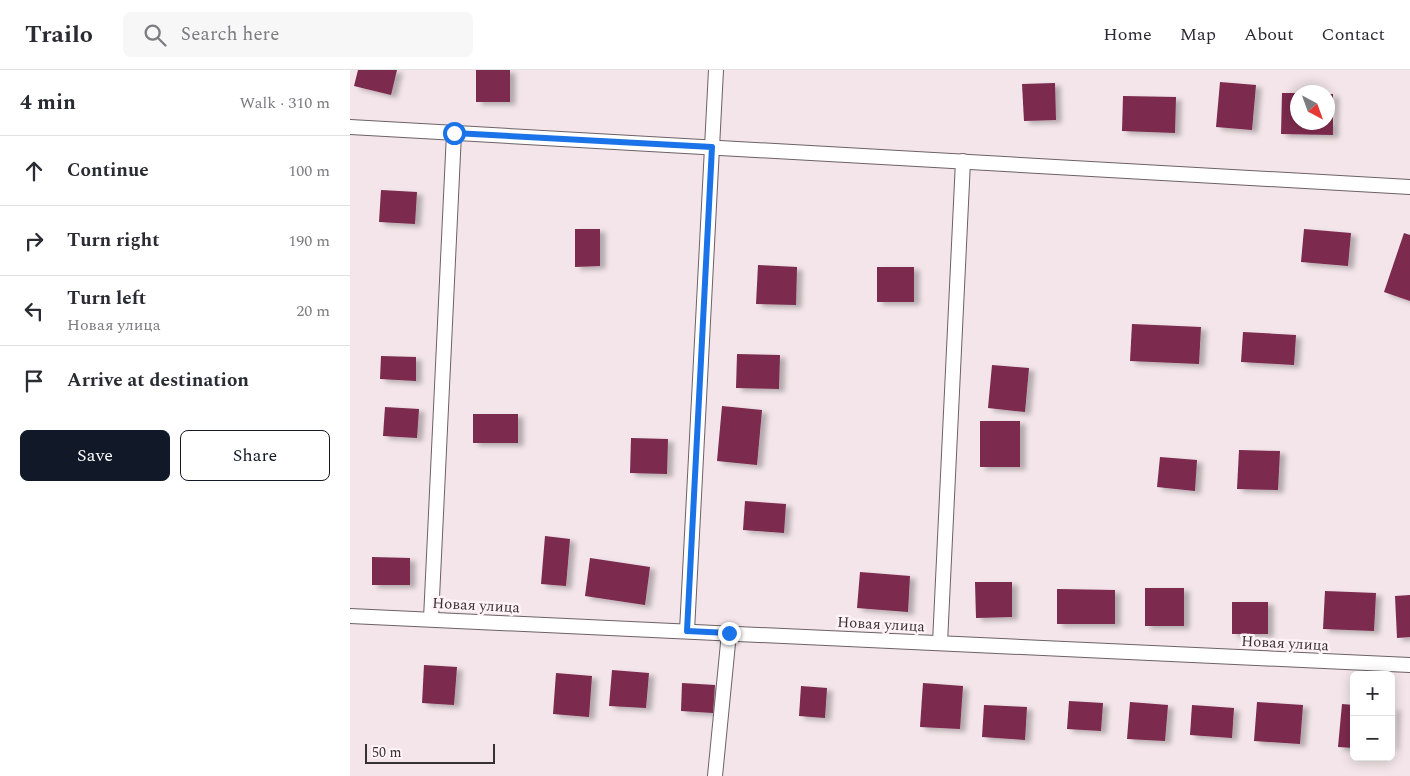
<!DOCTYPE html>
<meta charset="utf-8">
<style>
:root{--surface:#fff;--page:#f7f7f7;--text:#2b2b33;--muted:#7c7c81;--line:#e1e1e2;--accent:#111827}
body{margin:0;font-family:Spectral,serif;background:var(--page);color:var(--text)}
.controls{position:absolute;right:15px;bottom:15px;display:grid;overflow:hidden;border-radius:8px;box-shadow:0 2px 12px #0003}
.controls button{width:45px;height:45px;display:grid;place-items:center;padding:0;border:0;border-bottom:1px solid var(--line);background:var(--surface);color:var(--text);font:25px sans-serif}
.compass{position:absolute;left:940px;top:15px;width:45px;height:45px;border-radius:50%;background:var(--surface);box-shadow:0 2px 12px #0003;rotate:139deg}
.scale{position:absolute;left:15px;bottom:12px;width:130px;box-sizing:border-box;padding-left:5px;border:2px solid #373133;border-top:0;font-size:14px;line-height:18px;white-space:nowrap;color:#373133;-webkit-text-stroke:4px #fff3f7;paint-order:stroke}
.stop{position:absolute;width:15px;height:15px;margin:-11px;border:4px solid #1a73e8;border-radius:50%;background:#fff}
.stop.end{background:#1a73e8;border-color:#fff;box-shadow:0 1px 5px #0008}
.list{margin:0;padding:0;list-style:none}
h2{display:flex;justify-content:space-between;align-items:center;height:65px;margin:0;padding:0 20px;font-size:21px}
h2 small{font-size:16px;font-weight:400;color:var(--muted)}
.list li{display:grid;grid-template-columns:32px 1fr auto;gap:15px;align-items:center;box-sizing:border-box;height:70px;padding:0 20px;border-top:1px solid var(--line)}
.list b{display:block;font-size:19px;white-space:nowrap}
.list p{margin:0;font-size:16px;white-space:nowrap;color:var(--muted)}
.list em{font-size:16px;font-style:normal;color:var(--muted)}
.actions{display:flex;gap:10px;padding:15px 20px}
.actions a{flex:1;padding:11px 0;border:1px solid var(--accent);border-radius:8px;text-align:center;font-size:18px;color:var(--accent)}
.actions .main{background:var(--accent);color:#fff}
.icon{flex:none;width:28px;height:28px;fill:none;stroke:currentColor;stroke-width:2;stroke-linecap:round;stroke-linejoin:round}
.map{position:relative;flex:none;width:1060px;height:706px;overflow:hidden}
header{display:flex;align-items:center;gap:30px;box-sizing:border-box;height:70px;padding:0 25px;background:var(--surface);border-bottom:1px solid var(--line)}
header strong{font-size:24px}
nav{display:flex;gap:28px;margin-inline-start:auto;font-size:18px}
.search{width:350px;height:45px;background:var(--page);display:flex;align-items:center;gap:12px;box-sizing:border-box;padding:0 18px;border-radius:8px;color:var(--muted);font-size:19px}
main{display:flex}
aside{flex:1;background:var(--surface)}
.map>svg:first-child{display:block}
.building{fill:#7b294d;filter:url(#shadow)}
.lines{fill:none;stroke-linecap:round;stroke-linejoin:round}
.street-casing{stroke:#6d6165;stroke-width:16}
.street{stroke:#fff;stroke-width:14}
.route{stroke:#1a73e8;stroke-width:6}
.labels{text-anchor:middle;stroke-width:5;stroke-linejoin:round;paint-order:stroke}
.street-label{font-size:15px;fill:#373133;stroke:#fff3f7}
</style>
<header>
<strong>Trailo</strong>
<div class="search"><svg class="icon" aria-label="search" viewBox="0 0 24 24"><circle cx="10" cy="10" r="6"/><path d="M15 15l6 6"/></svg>Search here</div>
<nav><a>Home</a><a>Map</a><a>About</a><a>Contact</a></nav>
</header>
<main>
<aside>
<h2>4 min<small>Walk · 310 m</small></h2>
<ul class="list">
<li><svg class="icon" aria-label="ahead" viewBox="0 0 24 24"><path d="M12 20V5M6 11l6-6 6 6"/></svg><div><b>Continue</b></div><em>100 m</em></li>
<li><svg class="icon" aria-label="right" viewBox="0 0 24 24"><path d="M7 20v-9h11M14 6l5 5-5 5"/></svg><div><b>Turn right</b></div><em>190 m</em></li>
<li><svg class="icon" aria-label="left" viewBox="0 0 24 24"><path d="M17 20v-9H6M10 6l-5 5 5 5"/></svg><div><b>Turn left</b><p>Новая улица</p></div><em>20 m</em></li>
<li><svg class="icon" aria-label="arrive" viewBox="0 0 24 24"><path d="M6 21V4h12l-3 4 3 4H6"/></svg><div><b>Arrive at destination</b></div></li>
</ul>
<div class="actions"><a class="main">Save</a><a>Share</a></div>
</aside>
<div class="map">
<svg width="1060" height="706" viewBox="0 0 1060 706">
<defs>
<filter id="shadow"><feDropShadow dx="5.5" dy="3" stdDeviation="2.5" flood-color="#0004"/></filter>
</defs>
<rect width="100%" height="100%" fill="#f3e5e9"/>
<g class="building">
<path d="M8,0H47L41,25L4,16Z"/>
<rect x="126" y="0" width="34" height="32"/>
<path d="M870,12L906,15L902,60L866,57Z"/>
<path d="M705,13L706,50L674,51L672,14Z"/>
<path d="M932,23H948V52H978V24H983V65L931,64Z"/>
<path d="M773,26L826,27L825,63L772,61Z"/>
<path d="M31,120L67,122L65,154L29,152Z"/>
<path d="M225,159H250V196L225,197Z"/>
<path d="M954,159L1001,163L998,196L951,192Z"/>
<path d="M1054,163L1060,165V231L1034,222Z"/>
<path d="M408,195L447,197L446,235L406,234Z"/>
<rect x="527" y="197" width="37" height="35"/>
<path d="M782,254L851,257L849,294L780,291Z"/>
<path d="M893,262L946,265L944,295L891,292Z"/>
<path d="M387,284L430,285L429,319L386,318Z"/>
<path d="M31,286L66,287V311L30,309Z"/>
<path d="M642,295L679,298L675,342L638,338Z"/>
<path d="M372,336L412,340L407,395L367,391Z"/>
<path d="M35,337L69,339L67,368L33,366Z"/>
<rect x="123" y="344" width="45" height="29"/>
<rect x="630" y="351" width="40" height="46"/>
<path d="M281,368L318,369L317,404L280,403Z"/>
<path d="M889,380L930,381L928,420L887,419Z"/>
<path d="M810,387L847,390L845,421L807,417Z"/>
<path d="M395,431L436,434L434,463L393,460Z"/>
<path d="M195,466L220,469L216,516L191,514Z"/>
<path d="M22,487L60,488V515H22Z"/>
<path d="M240,488L300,497L295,535L235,526Z"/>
<path d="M510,502L560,506L558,542L507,538Z"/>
<path d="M625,512H662V547L626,548Z"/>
<rect x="795" y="518" width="39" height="38"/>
<path d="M707,519L765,520V554H707Z"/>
<path d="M975,521L1026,523L1024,561L973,559Z"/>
<path d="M1060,525V567L1047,568L1045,526Z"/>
<rect x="882" y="532" width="36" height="32"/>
<path d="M74,595L107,597L104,635L72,633Z"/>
<path d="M262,600L299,603L296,638L259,636Z"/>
<path d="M206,603L242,606L239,647L203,644Z"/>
<path d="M332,613L365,615L363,643L331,641Z"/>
<path d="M573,613L613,616L610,659L570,657Z"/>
<path d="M451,616L477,618L475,648L449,646Z"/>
<path d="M719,631L753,633L751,661L717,659Z"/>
<path d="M780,632L818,635L815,671L777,669Z"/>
<path d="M907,632L953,635L950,674L904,671Z"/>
<path d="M992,634L1004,635V678L988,677Z"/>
<path d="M634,635L677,637L675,670L632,667Z"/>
<path d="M842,635L884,638L882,668L840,665Z"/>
<path d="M1041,637L1045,638L1043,677H1041Z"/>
</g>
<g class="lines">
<g class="street-casing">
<g id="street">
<path d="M0,57L1060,117"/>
<path d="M0,546L1060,595"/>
<path d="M81,549L104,63"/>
<path d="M337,561L366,0"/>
<path d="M590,573L613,91"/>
<path d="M365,706L379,563"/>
</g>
</g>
<use href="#street" class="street"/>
</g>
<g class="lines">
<path class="route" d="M104,63L362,77L337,561L379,563"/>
</g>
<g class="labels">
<g class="street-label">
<text transform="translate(126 535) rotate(3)" y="5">Новая улица</text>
<text transform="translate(531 554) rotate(3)" y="5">Новая улица</text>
<text transform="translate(935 573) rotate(3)" y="5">Новая улица</text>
</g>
</g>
</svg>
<div class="controls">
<button>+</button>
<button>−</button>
</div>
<svg class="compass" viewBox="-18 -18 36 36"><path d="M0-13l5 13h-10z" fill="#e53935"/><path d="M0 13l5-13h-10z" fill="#7c7c81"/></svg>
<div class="scale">50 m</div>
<div class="stop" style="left:104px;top:63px"></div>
<div class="stop end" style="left:379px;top:563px"></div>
</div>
</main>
